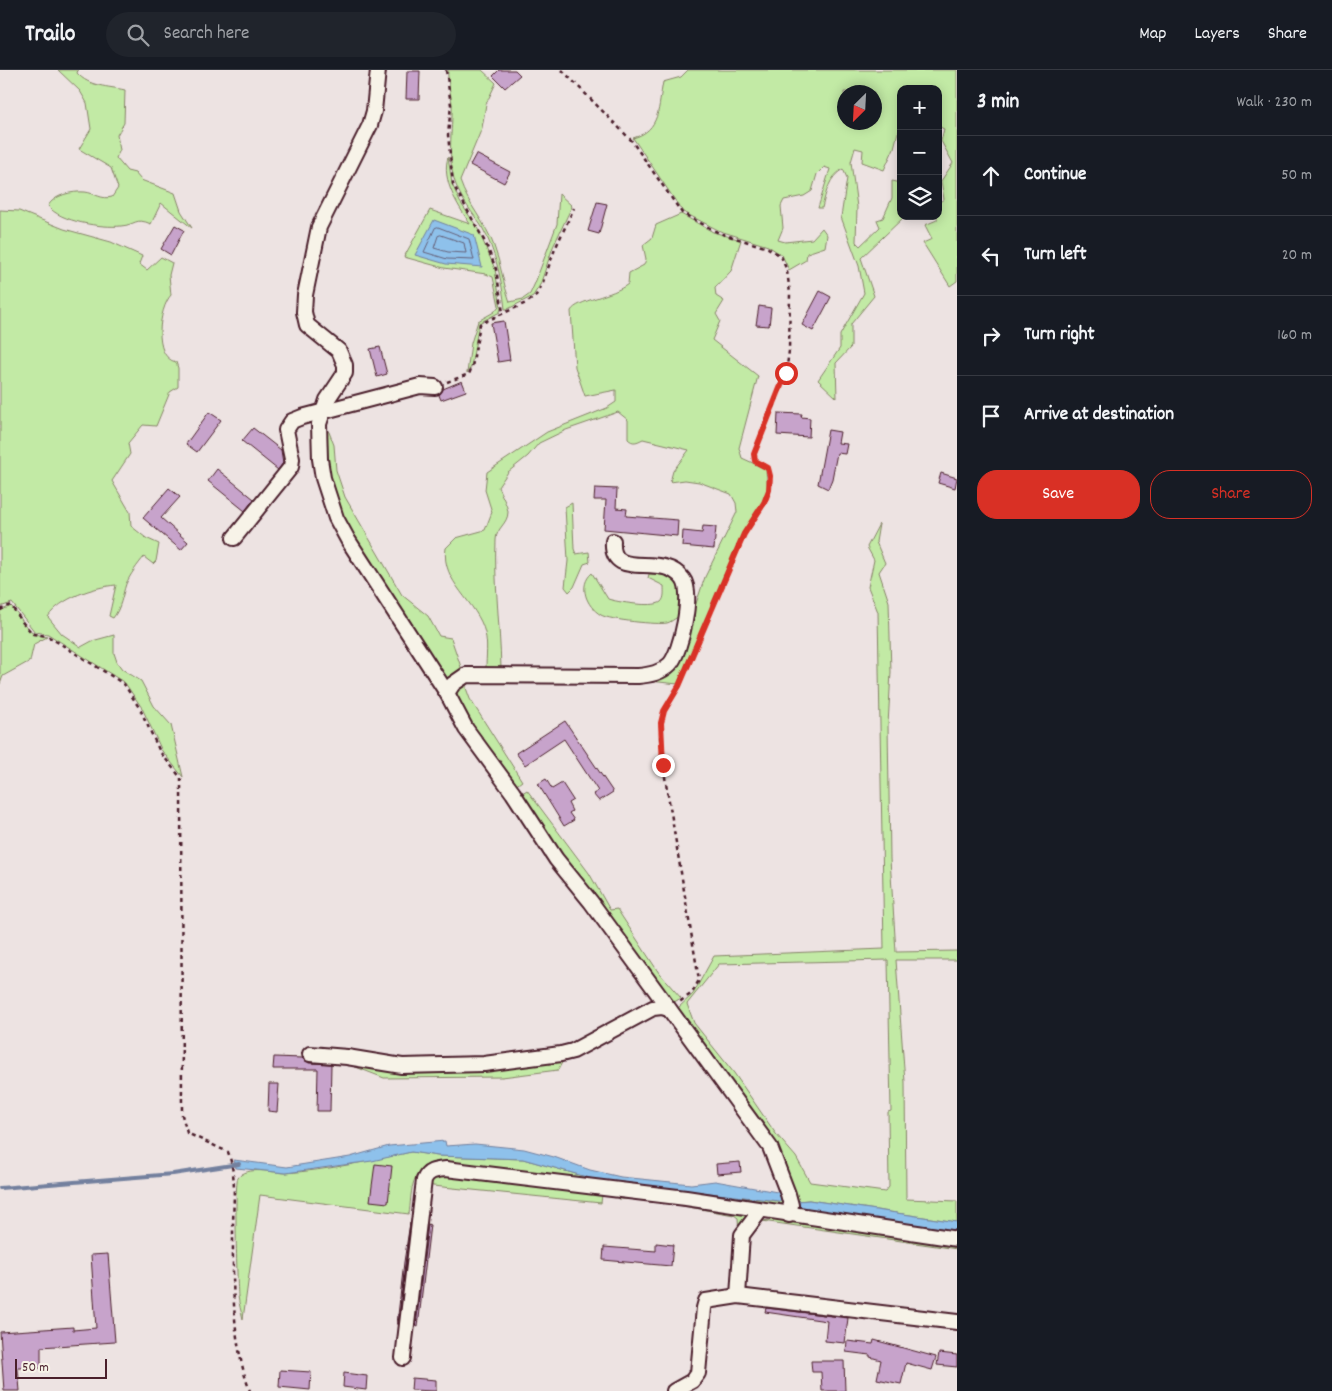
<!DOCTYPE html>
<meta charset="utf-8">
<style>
:root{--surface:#171b24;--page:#20242c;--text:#f1f3f6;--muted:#9ea1a6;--line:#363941;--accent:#d93025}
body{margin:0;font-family:Dekko,sans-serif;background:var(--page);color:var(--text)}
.controls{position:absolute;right:15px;top:15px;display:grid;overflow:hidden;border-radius:10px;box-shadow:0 2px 12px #0003}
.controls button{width:45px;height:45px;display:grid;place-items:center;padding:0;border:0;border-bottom:1px solid var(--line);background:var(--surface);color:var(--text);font:25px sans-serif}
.compass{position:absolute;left:837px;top:15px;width:45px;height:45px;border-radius:50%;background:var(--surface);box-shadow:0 2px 12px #0003;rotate:204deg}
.scale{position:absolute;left:15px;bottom:12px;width:92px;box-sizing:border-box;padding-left:5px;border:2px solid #4a1f2b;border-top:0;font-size:14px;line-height:18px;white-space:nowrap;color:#4a1f2b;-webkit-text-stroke:4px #f7f3e8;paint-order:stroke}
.stop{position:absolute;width:15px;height:15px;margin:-11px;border:4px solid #d93025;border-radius:50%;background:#fff}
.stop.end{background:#d93025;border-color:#fff;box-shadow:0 1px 5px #0008}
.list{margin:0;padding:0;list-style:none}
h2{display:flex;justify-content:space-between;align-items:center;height:65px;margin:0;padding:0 20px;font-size:21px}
h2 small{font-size:16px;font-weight:400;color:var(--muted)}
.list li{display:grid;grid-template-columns:32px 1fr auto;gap:15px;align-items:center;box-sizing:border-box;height:80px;padding:0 20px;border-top:1px solid var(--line)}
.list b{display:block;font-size:19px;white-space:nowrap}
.list em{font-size:16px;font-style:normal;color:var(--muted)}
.actions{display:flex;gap:10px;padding:15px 20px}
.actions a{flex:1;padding:11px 0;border:1px solid var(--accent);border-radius:20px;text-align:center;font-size:18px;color:var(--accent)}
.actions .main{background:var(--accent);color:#fff}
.icon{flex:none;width:28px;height:28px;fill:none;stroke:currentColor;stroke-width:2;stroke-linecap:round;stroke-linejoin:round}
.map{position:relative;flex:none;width:957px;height:1321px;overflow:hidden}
header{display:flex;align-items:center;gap:30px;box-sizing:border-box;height:70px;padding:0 25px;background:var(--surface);border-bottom:1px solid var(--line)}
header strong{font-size:24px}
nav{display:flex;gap:28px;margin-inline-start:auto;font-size:18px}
.search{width:350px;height:45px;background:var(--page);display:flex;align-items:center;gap:12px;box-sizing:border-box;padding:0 18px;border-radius:28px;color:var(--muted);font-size:19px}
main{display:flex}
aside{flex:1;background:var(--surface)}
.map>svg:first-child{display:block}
.green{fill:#c2eaa5;stroke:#868468;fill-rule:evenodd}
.water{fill:#8ec1eb;stroke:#73809e}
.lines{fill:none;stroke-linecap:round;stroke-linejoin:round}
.shore{stroke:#656078;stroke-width:1}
.stream{stroke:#73809e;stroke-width:4}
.building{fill:#c7a3cb;stroke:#4a1f2b}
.minor-casing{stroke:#4a1f2b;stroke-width:18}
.path{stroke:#4a1f2b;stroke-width:2.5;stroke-dasharray:4 4;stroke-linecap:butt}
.minor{stroke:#f7f3e8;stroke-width:14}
.route{stroke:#d93025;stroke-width:6}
</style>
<header>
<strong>Trailo</strong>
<div class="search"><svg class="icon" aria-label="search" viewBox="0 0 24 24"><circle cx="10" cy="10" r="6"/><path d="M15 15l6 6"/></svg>Search here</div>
<nav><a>Map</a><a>Layers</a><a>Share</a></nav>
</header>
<main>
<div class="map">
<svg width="957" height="1321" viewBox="0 0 957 1321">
<rect width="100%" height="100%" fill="#ede3e2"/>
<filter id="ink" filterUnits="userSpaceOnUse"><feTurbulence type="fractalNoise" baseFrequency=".02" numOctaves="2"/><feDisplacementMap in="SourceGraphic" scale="10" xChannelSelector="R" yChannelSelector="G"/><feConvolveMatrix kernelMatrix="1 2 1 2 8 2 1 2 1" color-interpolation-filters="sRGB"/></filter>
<g filter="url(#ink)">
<g class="green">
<path d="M58,0H78L77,3C89,17 108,16 125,20L124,53L117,65L120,80L116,88L127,101L135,103L141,110L175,123L181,141L192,158L161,133L151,154C135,147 136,155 121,156C102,158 60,152 48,136C54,125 72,121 85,122C95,123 101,130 112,127L118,118L111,98L79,79L91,59L87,33L80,21Z"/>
<path d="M448,0H482L496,13L486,34L482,58L460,111C468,135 486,153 494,176C501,194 503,214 510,232L523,229L530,224L535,213L557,154L559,124L572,136L553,177L540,215L533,226L508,239H505C502,211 496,182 482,157C473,143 462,131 456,115C446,88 453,61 452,34C451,23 447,12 448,0Z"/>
<path d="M688,0H957V211L950,216L923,173L932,169L925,155L937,150L938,133L944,129L941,111L953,93L941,71L944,59L938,56V19H901V60L898,62L894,78L884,100L862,92L863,80L855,78L851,92L857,137L856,172L860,176L880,157L877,150L883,148L892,128V111L897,112L901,118V146L904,147L861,188L874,226L851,254V277L836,293L837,328L818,310L840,278V265L864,223L859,196L841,147L847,108L843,99C829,107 826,122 822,138H818L830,99L824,97L817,104L812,121L804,126L784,130L781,136L783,158L778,170L785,172L812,169L822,158L827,165L825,177L807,183L806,190L789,200L782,185L768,176L720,161L683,142L633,68C661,60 658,37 663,12L681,7ZM844,22H874V52H844Z"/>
<path d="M448,87L452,114L460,132L477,157L495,199L501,238L500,242L479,253L471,297L467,303L471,273L478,251L494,242L499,236L493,207L486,204L444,198L404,187L430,140L470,154C458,135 441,111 448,87Z"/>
<path d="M0,140L19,141L64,159L111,172L142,186L139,194L147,200L161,187L172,193L169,205L171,225C159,238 152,287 176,292L178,298V317L170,322L156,356L143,355L128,373L130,384L112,411L130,442L131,456L146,468L159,474L156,491L153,494L144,487C138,494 130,505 126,514C122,526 121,538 113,548L109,546L116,515C94,517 60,528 48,547L62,564L81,577L92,571L114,565V583L117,592L122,599L141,611L154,636L171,655L183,707L162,681L142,638L125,613L48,564L35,562L12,533L0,537Z"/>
<path d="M681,144L713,162L741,170L731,201L715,218L716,226L724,231L716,244L720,251L712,270L758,306L739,378L742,388L766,399L768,419L763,433L742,464L678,614L640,610L647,609L682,575L705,507L737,442L736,433L731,424L699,412L685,410L670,412L673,401L689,380L643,369C637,372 633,374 628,369V350L618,342L566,360L539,373L528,386L508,402L498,417C501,424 507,434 508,442C508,454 496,458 496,470C494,513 500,555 501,598H486C486,587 488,574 485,563C478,532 440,512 446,478L456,468L485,460L492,442L485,420L487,402L547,362L607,338L616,332V320L585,326L575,297L571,241C577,230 613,226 628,214L629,203L644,195L646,189L643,175L652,168L656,155Z"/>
<path d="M324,356L329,362L334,375L336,400L345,427L402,525L428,546L439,566L451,568L462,600L449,610L445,609L345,457L329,417Z"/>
<path d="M572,433L574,479L576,484L589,482L590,492L584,494L574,517L569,522L565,517L568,491L565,437Z"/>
<path d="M879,454L876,472L885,493L879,502L889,532L891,602L888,655L890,789L896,882L957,881V890H896L905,1012L906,1129L957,1131V1152L809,1130L797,1131L781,1086L769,1067L678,943V938L693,924L714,886L884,879L878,542L868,517L874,490L867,477ZM888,890L891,1041L888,1042L889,1117L885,1122L810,1112L796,1087L776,1064L734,1003L694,953L687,934L719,894Z"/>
<path d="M592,503L608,529C617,532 653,538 661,532C665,528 664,522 664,516L648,508L649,504C684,505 681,517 678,547C674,549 671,552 667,553C658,555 609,550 601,545C586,536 578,515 592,503Z"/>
<path d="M11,536C26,551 22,562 47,567L34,574L30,591L3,606L0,614V541Z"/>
<path d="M467,607L466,618L470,629L522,711L514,717L457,632C454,619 458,615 467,607Z"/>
<path d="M527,720L589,803L610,840L617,839L659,903L681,928L671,934L556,785L519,725Z"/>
<path d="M565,987L558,1000L502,1007L384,1008L348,994L357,991Z"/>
<path d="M411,1082L438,1086L523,1089L597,1110L787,1132L784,1138L433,1095C409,1099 412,1125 409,1144L260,1125L243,1249C241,1241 239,1234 238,1226C237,1213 234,1114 238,1108C247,1095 273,1103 286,1103C328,1100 370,1091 411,1082Z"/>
<path d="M435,1104L600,1122L602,1125L601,1133L433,1116L428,1114Z"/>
<path d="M621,1124L743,1142L750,1148L739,1165L738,1148L734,1145L649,1130L618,1129Z"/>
<path d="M798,1136L834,1144L946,1158L957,1160V1166L800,1142Z"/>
<path d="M779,1149L957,1173V1179L762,1151Z"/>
</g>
<g class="water">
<path d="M434,150L474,165L482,197L446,194L415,185Z"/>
<path d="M445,1071L446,1076L475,1074L524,1079L554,1087L590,1100L621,1107L691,1114L715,1111L783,1123L787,1132L597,1110L523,1089L438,1086L411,1082L372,1091L286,1103L236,1098L234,1090L287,1097L350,1087L389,1076Z"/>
<path d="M809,1130L957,1152V1160L834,1144L798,1136L797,1131Z"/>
</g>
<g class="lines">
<g class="shore">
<path d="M438,157L469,169L474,190L447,189L424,182L435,158Z"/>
<path d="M441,165L464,173L466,183L448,182L434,178L438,166Z"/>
</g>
<path class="stream" d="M0,1118L173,1104L239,1094"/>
</g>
<g class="building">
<path d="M499,0H515L520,5L505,18L493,6Z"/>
<path d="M407,1H420L419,29H406Z"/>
<path d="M476,84L510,102L504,113L470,95Z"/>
<path d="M597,132L607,134L599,164L588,161Z"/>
<path d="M175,155L184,160L171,185L161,179Z"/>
<path d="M820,221L831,227L813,261L802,255Z"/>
<path d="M759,236L771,238L769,256L756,255Z"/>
<path d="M504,251L510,290L498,292L491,253Z"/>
<path d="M380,277L387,304L377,307L370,279Z"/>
<path d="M462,311L466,321L441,330L439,325L443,319Z"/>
<path d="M209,342L221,350L197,382L186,374Z"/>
<path d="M778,343L802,344L801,347L810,348L809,367L777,365Z"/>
<path d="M253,358L281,380L283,393L278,400L242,371Z"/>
<path d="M828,360L840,362L838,373L847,374L845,384L837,383L832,409L828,419L818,414Z"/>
<path d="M217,399L254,429L245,441L208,411Z"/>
<path d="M941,403L957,408L955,418L938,413Z"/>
<path d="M169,418L180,427L161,448L188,472L181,480L143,448Z"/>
<path d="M595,418L617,419L616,438L627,439L626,446L678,450L677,466L604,459L606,430H594Z"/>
<path d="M703,456L716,457L714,479L682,476L683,461L702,463Z"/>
<path d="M565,651L613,722L599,731L593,724L598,721L564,669L525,695L516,683Z"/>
<path d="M546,709L552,719L562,713L573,730L568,733L572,741L569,743L574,750L564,756L538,714Z"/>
<path d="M274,987L302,988L309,993L331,994L330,1041H317L318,999H273Z"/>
<path d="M269,1014H279L277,1042L268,1041Z"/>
<path d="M740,1092L741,1102L717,1104L716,1094Z"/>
<path d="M375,1094L392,1096L388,1133L370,1131Z"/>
<path d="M410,1153L398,1254H397L404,1192Z"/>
<path d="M428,1154L430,1155L418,1257L416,1256Z"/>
<path d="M656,1173L673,1175L671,1196L603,1190L604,1177L656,1181Z"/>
<path d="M108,1184L115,1272L41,1277V1298H18L20,1321H4L0,1262L73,1257V1260L96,1258L91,1185Z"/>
<path d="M766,1238L848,1248L845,1273L825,1271L827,1251L765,1242Z"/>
<path d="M874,1270L936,1287L932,1300L906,1293L901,1314L877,1309L881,1290L870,1287V1285L846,1282L847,1271L873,1274Z"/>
<path d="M939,1283L957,1285V1297L937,1295Z"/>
<path d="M811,1291H844L845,1321H822L821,1302H812Z"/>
<path d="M280,1300L311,1302L310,1320L279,1317Z"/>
<path d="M344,1303L367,1306L366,1320L343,1317Z"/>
<path d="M412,1308L436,1310V1321L411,1320Z"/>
</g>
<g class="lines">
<g class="minor-casing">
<g id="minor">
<path d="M378,0L374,41L370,55L319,157L305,225L304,242L307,255L339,281L345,295V303L327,330L319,354L320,389L323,408L336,448L348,470L447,623L466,659L513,723L556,789L591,832L770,1077L788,1124L791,1135L789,1145"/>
<path d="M234,468L291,397L292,389L286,360L292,351L302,347L420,316L435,317"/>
<path d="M447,623L453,614L466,605L638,606C650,605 661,603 670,594C681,582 694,523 683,509C662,480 610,513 613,471"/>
<path d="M310,984L347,987L402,996L484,994L561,984L573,981L653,938L662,937L669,939"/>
<path d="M738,1226L742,1165L760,1141"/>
<path d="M403,1288L424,1110C428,1100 436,1100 446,1099L686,1128L957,1169"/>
<path d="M674,1321L692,1311L698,1303L704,1238L706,1231L738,1226L957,1252"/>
</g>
</g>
<g class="path">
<path d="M446,0L451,35L448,65L453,114L486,174L496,199L503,243"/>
<path d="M562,0L631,70L682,143L719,163L768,178L781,186L787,201L790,223L789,281L786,303L754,384L755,391L767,398L770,406L769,420L764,433L744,464L679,616L664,641L661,653L663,695L699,910L692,923L678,933"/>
<path d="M447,312L469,304L472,297L480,254L526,233L535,227L542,215L555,179L574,138"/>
<path d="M0,540L11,535L23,553L33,564L47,566L59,573L124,614L140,639L160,682L181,708L182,1045L187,1063L228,1082C237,1105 233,1133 233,1158C233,1211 231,1271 250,1321"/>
</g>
<use href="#minor" class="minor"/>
</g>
</g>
<g class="lines" filter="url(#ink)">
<path class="route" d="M663,695L661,653L664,641L679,616L744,464L764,433L769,420L770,406L768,398L755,391L754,384L786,303"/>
</g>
</svg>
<div class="controls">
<button>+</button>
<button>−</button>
<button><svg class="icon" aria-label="layers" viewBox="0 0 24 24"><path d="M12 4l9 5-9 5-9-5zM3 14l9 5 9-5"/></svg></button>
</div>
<svg class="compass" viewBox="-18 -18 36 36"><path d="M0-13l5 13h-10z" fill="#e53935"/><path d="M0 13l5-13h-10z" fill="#9ea1a6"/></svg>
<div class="scale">50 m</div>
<div class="stop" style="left:786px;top:303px"></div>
<div class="stop end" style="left:663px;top:695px"></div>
</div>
<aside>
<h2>3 min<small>Walk · 230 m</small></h2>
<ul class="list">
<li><svg class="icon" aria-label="ahead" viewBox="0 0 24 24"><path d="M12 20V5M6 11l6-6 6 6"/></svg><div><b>Continue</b></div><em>50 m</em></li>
<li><svg class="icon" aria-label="left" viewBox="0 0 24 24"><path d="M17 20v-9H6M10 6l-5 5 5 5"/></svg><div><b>Turn left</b></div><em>20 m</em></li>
<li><svg class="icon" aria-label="right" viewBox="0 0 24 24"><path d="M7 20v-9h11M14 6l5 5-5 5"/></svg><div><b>Turn right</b></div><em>160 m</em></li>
<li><svg class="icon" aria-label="arrive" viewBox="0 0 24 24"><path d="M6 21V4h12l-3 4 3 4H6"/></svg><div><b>Arrive at destination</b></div></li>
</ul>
<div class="actions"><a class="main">Save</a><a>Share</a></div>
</aside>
</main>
